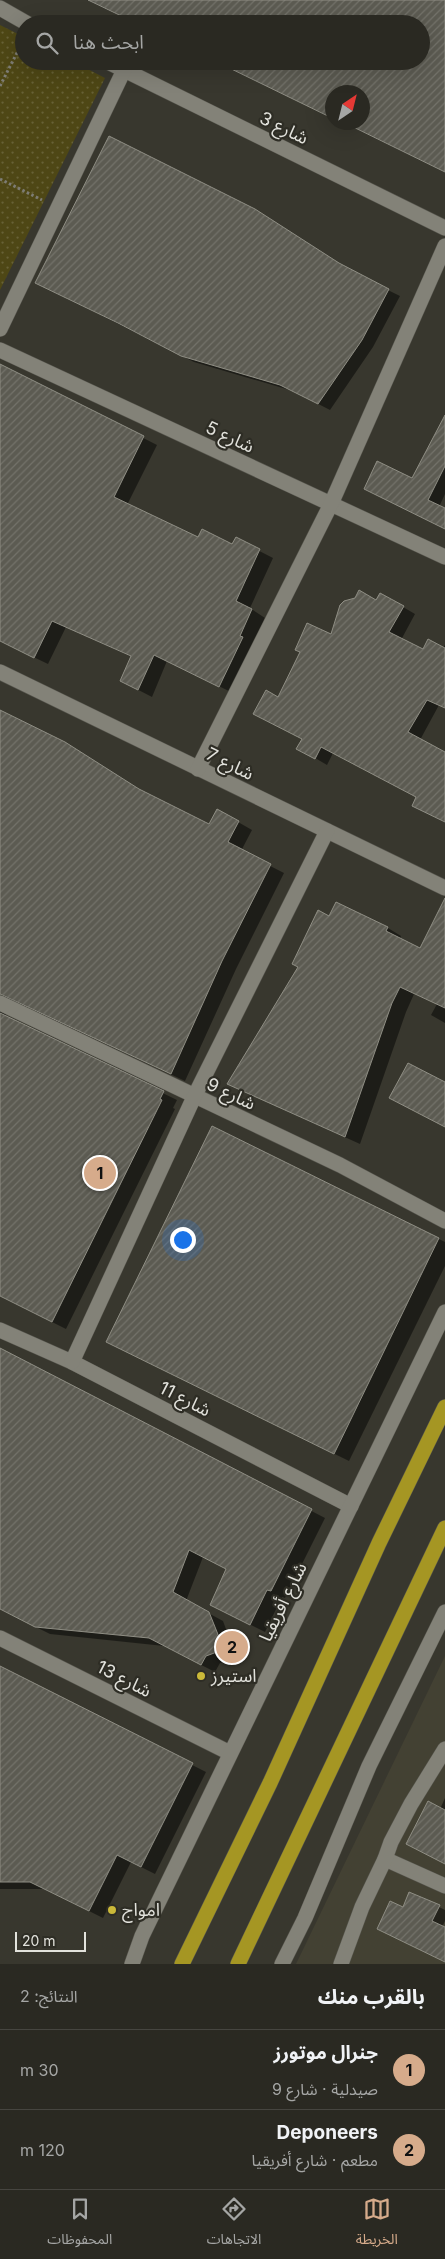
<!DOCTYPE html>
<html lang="ar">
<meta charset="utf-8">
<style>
:root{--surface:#2a2922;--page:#36352f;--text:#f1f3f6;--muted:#a5a6a5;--line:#464540;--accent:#d6ab8b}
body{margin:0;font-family:Inter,"Noto Sans Arabic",sans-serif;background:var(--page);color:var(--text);direction:rtl}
.compass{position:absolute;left:325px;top:85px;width:45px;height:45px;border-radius:50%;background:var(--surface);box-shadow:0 5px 20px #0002;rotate:35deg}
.scale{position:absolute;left:15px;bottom:12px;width:71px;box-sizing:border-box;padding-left:5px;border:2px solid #e2e2dc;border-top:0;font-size:14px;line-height:18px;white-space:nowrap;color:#e2e2dc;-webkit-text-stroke:4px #2e2d25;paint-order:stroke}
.you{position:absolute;left:182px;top:1239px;width:18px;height:18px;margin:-12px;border:4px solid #fff;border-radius:50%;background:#1a73e8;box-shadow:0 0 0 8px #1a73e833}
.badge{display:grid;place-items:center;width:32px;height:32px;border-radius:50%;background:var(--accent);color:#111;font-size:16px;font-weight:700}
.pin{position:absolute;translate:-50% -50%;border:2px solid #fff;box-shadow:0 1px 5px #0006}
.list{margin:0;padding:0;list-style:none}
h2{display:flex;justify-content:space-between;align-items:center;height:65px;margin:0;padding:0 20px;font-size:21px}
h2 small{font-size:16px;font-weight:400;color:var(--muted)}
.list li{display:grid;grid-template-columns:32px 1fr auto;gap:15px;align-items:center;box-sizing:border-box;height:80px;padding:0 20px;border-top:1px solid var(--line)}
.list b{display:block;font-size:19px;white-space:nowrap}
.list p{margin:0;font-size:16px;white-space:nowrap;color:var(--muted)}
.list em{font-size:16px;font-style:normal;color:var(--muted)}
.icon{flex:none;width:28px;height:28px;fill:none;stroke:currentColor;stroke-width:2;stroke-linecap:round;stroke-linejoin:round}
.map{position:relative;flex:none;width:445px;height:1964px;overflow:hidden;direction:ltr}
.search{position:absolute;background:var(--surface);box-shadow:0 5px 20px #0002;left:15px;right:15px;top:15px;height:55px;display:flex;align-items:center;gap:12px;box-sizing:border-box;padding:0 18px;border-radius:28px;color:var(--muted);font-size:19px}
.sheet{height:225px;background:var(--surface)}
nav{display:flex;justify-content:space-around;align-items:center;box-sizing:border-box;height:70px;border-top:1px solid var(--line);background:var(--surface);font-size:14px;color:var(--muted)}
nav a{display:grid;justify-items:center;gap:2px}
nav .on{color:var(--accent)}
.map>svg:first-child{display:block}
.built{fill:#434133}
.park{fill:url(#park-dots)}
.shadow{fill:#0007}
.building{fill:url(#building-hatch);stroke:#8f8e84}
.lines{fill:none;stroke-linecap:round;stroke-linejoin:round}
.minor-casing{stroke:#56554d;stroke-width:16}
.highway-casing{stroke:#56554d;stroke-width:16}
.path{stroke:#7d7c74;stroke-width:3;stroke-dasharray:2.5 2.5;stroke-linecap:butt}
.minor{stroke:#838278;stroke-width:15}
.highway{stroke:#a59623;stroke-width:15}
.poi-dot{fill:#cbb939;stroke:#2e2d25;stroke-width:2}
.labels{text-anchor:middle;stroke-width:4.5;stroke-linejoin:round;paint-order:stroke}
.street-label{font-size:18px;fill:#e2e2dc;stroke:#2e2d25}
.poi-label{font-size:18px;fill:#e2e2dc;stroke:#2e2d25;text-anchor:start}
</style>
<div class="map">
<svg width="445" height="1964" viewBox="0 0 445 1964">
<defs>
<pattern id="park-dots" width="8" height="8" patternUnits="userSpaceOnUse" patternTransform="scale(1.25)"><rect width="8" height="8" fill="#4e4715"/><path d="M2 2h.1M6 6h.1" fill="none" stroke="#676136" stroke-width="1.8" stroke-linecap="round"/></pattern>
<pattern id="building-hatch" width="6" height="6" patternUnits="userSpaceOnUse" patternTransform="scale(1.25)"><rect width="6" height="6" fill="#5c5b52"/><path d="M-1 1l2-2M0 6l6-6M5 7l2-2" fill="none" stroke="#73726a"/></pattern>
</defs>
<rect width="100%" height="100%" fill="#38372e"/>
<path class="built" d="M445,1656V1964H296Z"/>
<path class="park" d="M0,25L24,37V61H72L105,78L0,290Z"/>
<g class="shadow">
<path d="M87,0H445V172L342,122H362V92H332V118L215,61H421V24H137Z"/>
<path d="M343,268L400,296L373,347L330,410L293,391L194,362L37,283Z"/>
<path d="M0,365L157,445L127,505L198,539L233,546L236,539L273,558L250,608L265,618L233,693L167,661L152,697L121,681L132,657L66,627L48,664L0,641Z"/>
<path d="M445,417V494L439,507L445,510V528L366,489L412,479Z"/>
<path d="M377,602L403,607L415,614L401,640L424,650L443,648L445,645V708L439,705L420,740L445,753V822L413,806L418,797L333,753L327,765L310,755L303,739L279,699L332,636Z"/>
<path d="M0,711L144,793L210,826L238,822L252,830L241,851L284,873L236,969L185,1081L19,1002H9L5,1008L6,1017L177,1100L173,1108L175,1109L66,1329L0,1296Z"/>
<path d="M330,917L388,928L401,936L400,939L421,949L445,943V1023L431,1015L437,1004L414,994L406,1012L360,1144L243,1091Z"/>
<path d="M213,1128L445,1242V1266L349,1461L123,1350Z"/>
<path d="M0,1350L325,1518L285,1598L282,1597L265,1632L225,1612L228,1569L203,1557L186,1601L223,1621L234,1651L231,1660L220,1663L215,1672L164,1646L50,1634L0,1609Z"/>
<path d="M0,1668L206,1772L155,1874L131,1862L103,1918L45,1889H0Z"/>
<path d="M445,1798V1863L440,1809Z"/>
<path d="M439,1907L445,1910V1921L442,1927L445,1928V1962L378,1929L403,1908Z"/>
</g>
<g class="building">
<path d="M88,0H445V172L343,122H362V92H332V118L215,61H421V24H138Z"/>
<path d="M109,136L255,209L339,263L389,289L362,340L318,404L280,385L181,356L118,323L35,283Z"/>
<path d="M0,364L144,436L114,497L198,537L202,529L232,544L236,537L260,549L236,601L252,609L240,636L243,637L219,687L154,655L138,690L120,681L131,656L52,621L34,658L0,641Z"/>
<path d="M445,415V466L428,500L445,508V529L364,489L377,461L412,478Z"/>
<path d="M359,590L376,600L380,593L404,606L389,632L423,649L428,639L445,648V708L427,700L408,732L445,752V822L412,806L416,797L321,747L315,759L296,749L302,739L253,714L266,690L278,697L300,652L295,650L307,623L331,634L340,605L344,601L355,598Z"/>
<path d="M0,710L65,742L139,789L209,824L217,809L239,821L228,842L271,864L222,961L171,1074L0,994Z"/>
<path d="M445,898V1008L400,987L392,1003L345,1137L227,1084L298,967L292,964L318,910L329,916L336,902L388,927L386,931L420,948Z"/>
<path d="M0,1013L164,1091L160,1099L162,1100L52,1322L0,1296Z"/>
<path d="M408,1063L445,1082V1127L389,1098Z"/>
<path d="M212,1126L439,1238L334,1454L106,1342Z"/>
<path d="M0,1348L312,1509L271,1591L267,1590L250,1625L210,1605L226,1569L189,1550L173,1592L209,1612L221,1642L217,1652L206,1656L201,1665L149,1638L35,1627L0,1609Z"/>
<path d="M0,1666L193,1763L141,1867L117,1855L89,1911L30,1882H0Z"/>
<path d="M428,1801L445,1810V1864L406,1844Z"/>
<path d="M409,1892L440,1905L432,1921L445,1927V1962L377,1929L390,1901L403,1907Z"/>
</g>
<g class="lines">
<g class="minor-casing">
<g id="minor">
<path d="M0,8L28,24"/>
<path d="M106,61L445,228"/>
<path d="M0,329L124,70"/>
<path d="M0,350L445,557"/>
<path d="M0,672L445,888"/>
<path d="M198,769L331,504L445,246"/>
<path d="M0,1003L340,1165L445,1221"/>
<path d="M0,1330L72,1362L351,1506"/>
<path d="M72,1362L194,1097L327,831"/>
<path d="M0,1638L230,1753"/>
<path d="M385,1859L445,1886"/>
<path d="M132,1964L142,1936L445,1312"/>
<path d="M282,1964L305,1918L369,1766L445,1612"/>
<path d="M341,1964L362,1907L385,1859L391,1842L411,1804L445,1749"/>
</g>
</g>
<g class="highway-casing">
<g id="highway">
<path d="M182,1964L270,1783L379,1543L445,1407"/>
<path d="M238,1964L445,1528"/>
</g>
</g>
<g class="path">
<path d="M0,86L22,43"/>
<path d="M0,179L42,200"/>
</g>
<use href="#minor" class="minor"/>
<use href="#highway" class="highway"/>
</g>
<g class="poi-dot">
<circle cx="201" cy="1676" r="5"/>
<circle cx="112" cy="1910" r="5"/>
</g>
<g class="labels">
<g class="street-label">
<text transform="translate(284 128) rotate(26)" y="6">شارع 3</text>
<text transform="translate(230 437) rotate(25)" y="6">شارع 5</text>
<text transform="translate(230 764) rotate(26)" y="6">شارع 7</text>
<text transform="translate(231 1094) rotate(25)" y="6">شارع 9</text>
<text transform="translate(185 1399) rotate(27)" y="6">شارع 11</text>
<text transform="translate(283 1602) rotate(-64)" y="6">شارع أفريقيا</text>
<text transform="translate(124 1679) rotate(27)" y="6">شارع 13</text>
</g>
<g class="poi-label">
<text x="211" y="1682">استيرز</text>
<text x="122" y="1916">امواج</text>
</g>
</g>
</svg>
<svg class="compass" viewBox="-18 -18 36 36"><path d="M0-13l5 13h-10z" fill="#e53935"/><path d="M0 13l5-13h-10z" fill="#a5a6a5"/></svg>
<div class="scale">20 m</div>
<div class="you"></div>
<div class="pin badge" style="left:100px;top:1173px">1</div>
<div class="pin badge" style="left:232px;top:1647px">2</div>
<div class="search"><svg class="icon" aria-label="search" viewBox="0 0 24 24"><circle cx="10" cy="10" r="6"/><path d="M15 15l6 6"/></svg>ابحث هنا</div>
</div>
<section class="sheet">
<h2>بالقرب منك<small>النتائج: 2</small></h2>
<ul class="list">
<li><span class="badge">1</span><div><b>جنرال موتورز</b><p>صيدلية · شارع 9</p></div><em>30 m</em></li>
<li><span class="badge">2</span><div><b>Deponeers</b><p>مطعم · شارع أفريقيا</p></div><em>120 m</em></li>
</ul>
</section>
<nav>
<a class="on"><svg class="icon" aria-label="map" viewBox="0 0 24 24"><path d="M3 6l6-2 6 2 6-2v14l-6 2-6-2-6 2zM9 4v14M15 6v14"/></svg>الخريطة</a>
<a><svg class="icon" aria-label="directions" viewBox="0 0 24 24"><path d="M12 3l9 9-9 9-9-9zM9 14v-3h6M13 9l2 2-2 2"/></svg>الاتجاهات</a>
<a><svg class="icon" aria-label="saved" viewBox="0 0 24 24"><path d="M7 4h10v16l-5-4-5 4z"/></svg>المحفوظات</a>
</nav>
